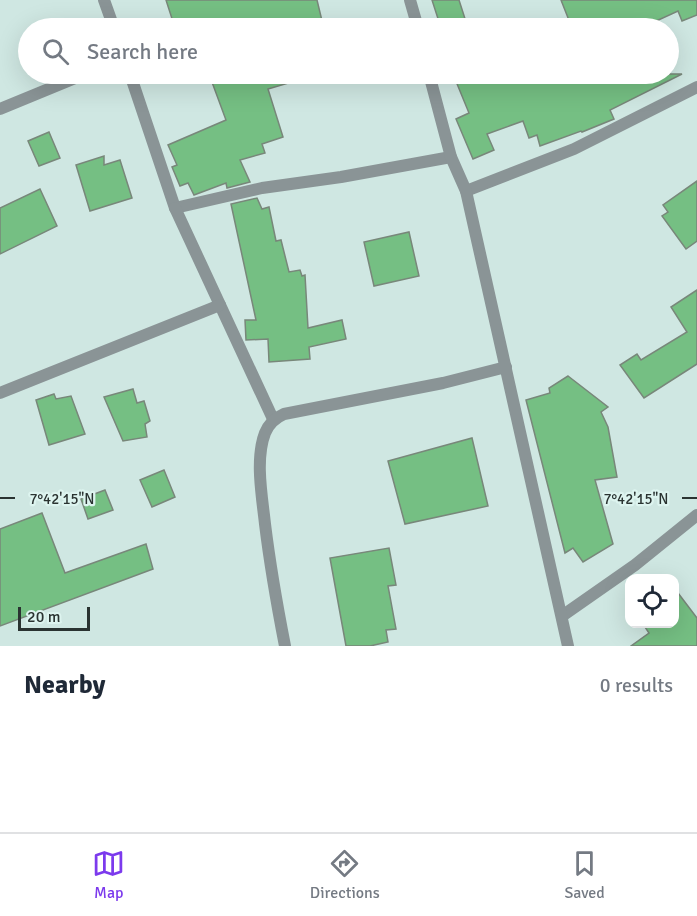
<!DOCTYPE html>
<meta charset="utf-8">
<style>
:root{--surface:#fff;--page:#f6f6f7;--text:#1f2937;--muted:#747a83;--line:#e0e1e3;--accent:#7c3aed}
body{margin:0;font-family:Signika,sans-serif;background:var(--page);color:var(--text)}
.controls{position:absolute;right:18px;bottom:18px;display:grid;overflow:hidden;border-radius:12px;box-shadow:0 6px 24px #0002}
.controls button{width:54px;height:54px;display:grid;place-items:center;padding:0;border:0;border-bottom:2px solid var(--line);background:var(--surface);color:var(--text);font:30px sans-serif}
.scale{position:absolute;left:18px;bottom:15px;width:72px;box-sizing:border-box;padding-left:6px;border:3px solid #2a3331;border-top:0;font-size:16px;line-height:21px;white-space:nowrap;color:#2a3331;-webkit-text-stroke:4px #ddf4ef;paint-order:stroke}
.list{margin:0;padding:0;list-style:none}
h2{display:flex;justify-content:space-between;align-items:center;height:78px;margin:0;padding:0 24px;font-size:26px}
h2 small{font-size:20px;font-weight:400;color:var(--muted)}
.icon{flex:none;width:33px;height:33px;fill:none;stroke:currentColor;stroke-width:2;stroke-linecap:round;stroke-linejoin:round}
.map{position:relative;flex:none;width:697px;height:646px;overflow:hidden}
.search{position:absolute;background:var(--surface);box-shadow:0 6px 24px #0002;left:18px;right:18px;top:18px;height:66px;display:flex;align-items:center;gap:15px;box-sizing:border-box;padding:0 21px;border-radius:33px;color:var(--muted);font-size:22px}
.sheet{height:186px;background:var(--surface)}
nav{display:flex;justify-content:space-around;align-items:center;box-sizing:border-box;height:84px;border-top:2px solid var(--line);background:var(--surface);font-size:16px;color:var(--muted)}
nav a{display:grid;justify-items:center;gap:3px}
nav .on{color:var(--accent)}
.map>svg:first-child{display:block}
.building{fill:#75bf83;stroke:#78877a;stroke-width:1.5}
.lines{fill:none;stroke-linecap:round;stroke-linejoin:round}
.minor{stroke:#8a9496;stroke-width:12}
.tertiary{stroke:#8a9496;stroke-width:12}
.ticks{fill:none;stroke:#2a3331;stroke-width:2}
.ticks-label{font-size:15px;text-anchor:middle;fill:#2a3331;stroke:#ddf4ef;stroke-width:4.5;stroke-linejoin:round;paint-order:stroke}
</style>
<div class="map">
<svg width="697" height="646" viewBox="0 0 697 646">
<rect width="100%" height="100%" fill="#cfe7e2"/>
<g class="building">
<path d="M166,0H317L323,25L307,28H175Z"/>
<path d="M432,0H459L467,25L456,28H441Z"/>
<path d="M561,0H697V15L682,21L678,11L641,28H572Z"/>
<path d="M209,74H302V79L268,89L283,137L262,144L265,153L240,160L250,182L227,188L226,183L194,195L188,183L180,186L172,167L177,165L168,145L226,120Z"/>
<path d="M453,74H502L504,80L521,74H682L610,110L614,119L582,132L581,131L540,146L537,135L529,138L523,121L487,134L494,150L473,159L456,119L469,113Z"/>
<path d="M49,132L60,158L39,166L28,141Z"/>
<path d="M104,156V165L120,160L132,198L90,211L76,165Z"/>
<path d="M697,181V241L686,249L662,216L668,212L663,205Z"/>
<path d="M40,189L57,226L0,254V208Z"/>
<path d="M257,198L262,209L269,207L276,241L281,240L289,272L300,270L302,276L305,275L308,328L342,320L346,339L309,347L310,359L269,362L268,339L246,340L245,320H256L231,204Z"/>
<path d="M409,232L419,276L374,286L364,242Z"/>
<path d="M697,290V364L644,398L620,365L637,354L641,360L687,332L671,307Z"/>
<path d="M568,376L608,407L601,412L608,427L617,477L595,480L613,544L583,562L573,548L565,553L526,400L550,393L549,388Z"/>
<path d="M133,389L137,403L144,401L150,421L145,424L147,437L123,441L104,397Z"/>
<path d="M54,394L56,399L71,396L85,434L49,445L36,400Z"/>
<path d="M472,438L488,506L405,524L388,461Z"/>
<path d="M164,470L175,497L152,507L140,480Z"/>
<path d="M105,490L113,510L88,519L81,499Z"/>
<path d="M42,513L65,573L146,544L153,569L0,626V529Z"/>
<path d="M389,548L396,585L388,586L396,629L386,630L388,642L370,646H346L330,558Z"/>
<path d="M675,589L697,618V646H631L649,633L643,624H675Z"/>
</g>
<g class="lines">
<g class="minor">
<path d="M104,0L114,28"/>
<path d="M130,74L175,208L262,188L341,177L451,157"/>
<path d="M0,109L85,74"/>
<path d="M466,191L574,149L697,87"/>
<path d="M175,208L273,419"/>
<path d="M0,393L220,305"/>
<path d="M562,616L635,565L697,515"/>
<path d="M285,646C277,605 270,565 265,524C262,496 255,459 265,433C269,423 275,418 284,414L443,383L506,367"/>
</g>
<g class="tertiary">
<path d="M410,0L418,28"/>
<path d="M429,74L451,157L466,191L568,646"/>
</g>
</g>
<path class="ticks" d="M0,498H15M682,498H697"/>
<g class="ticks-label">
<text x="62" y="504">7°42'15"N</text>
<text x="636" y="504">7°42'15"N</text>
</g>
</svg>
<div class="controls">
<button><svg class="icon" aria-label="locate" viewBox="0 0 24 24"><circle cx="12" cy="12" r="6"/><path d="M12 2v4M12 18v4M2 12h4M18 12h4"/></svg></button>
</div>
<div class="scale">20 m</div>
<div class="search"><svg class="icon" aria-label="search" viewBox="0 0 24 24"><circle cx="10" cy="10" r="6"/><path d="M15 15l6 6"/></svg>Search here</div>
</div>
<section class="sheet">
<h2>Nearby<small>0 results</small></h2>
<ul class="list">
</ul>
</section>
<nav>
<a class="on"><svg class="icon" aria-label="map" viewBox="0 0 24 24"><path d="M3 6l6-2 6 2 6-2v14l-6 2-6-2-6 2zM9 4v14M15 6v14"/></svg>Map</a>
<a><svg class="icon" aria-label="directions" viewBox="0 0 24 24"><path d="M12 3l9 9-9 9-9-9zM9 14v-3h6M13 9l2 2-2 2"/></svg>Directions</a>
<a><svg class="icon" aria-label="saved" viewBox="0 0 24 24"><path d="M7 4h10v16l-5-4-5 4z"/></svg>Saved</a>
</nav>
